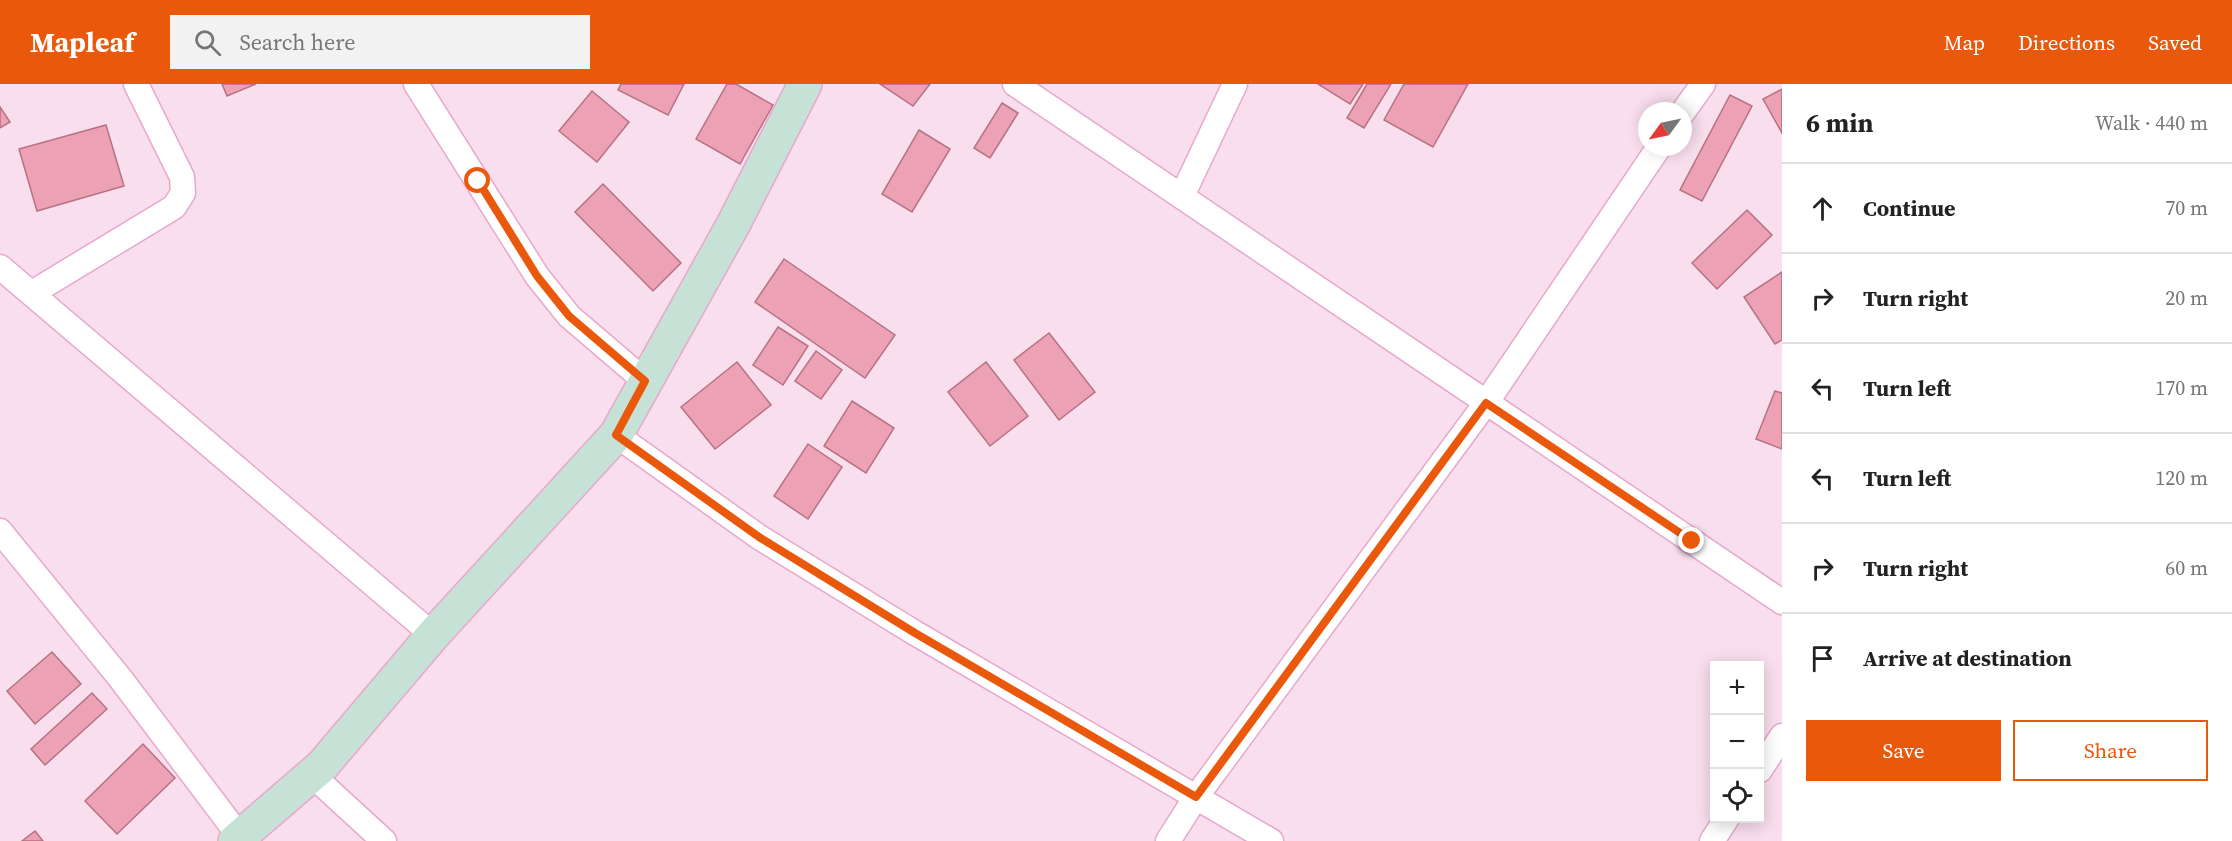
<!DOCTYPE html>
<meta charset="utf-8">
<style>
:root{--surface:#fff;--page:#f2f2f2;--text:#222;--muted:#767676;--line:#e0e0e0;--accent:#ea580c}
body{margin:0;font-family:"Source Serif 4",serif;background:var(--page);color:var(--text)}
.controls{position:absolute;right:18px;bottom:18px;display:grid;overflow:hidden;border-radius:0px;box-shadow:0 3px 15px #0003}
.controls button{width:54px;height:54px;display:grid;place-items:center;padding:0;border:0;border-bottom:2px solid var(--line);background:var(--surface);color:var(--text);font:30px sans-serif}
.compass{position:absolute;left:1638px;top:18px;width:54px;height:54px;border-radius:50%;background:var(--surface);box-shadow:0 3px 15px #0003;rotate:237deg}
.stop{position:absolute;width:18px;height:18px;margin:-14px;border:4px solid #ea580c;border-radius:50%;background:#fff}
.stop.end{background:#ea580c;border-color:#fff;box-shadow:0 2px 6px #0008}
.list{margin:0;padding:0;list-style:none}
h2{display:flex;justify-content:space-between;align-items:center;height:78px;margin:0;padding:0 24px;font-size:26px}
h2 small{font-size:20px;font-weight:400;color:var(--muted)}
.list li{display:grid;grid-template-columns:39px 1fr auto;gap:18px;align-items:center;box-sizing:border-box;height:90px;padding:0 24px;border-top:2px solid var(--line)}
.list b{display:block;font-size:22px;white-space:nowrap}
.list em{font-size:20px;font-style:normal;color:var(--muted)}
.actions{display:flex;gap:12px;padding:18px 24px}
.actions a{flex:1;padding:14px 0;border:2px solid var(--accent);border-radius:0px;text-align:center;font-size:21px;color:var(--accent)}
.actions .main{background:var(--accent);color:#fff}
.icon{flex:none;width:33px;height:33px;fill:none;stroke:currentColor;stroke-width:2;stroke-linecap:round;stroke-linejoin:round}
.map{position:relative;flex:none;width:1782px;height:757px;overflow:hidden}
header{display:flex;align-items:center;gap:36px;box-sizing:border-box;height:84px;padding:0 30px;background:var(--accent);color:#fff}
header strong{font-size:28px}
nav{display:flex;gap:33px;margin-inline-start:auto;font-size:21px}
.search{width:420px;height:54px;background:var(--page);display:flex;align-items:center;gap:15px;box-sizing:border-box;padding:0 21px;border-radius:0px;color:var(--muted);font-size:22px}
main{display:flex}
aside{flex:1;background:var(--surface)}
.map>svg:first-child{display:block}
.building{fill:#eca2b4;stroke:#b77283;stroke-width:1.5}
.lines{fill:none;stroke-linecap:round;stroke-linejoin:round}
.minor-casing{stroke:#e8a7cd;stroke-width:27}
.secondary-casing{stroke:#e8a7cd;stroke-width:36}
.minor{stroke:#fff;stroke-width:24}
.secondary{stroke:#c6e2d7;stroke-width:33}
.route{stroke:#ea580c;stroke-width:8}
</style>
<header>
<strong>Mapleaf</strong>
<div class="search"><svg class="icon" aria-label="search" viewBox="0 0 24 24"><circle cx="10" cy="10" r="6"/><path d="M15 15l6 6"/></svg>Search here</div>
<nav><a>Map</a><a>Directions</a><a>Saved</a></nav>
</header>
<main>
<div class="map">
<svg width="1782" height="757" viewBox="0 0 1782 757">
<rect width="100%" height="100%" fill="#f9deed"/>
<g class="building">
<path d="M222,0H256L227,12Z"/>
<path d="M621,0H684L668,31L618,6Z"/>
<path d="M727,0H736L773,21L740,80L696,55Z"/>
<path d="M880,0H930L913,22Z"/>
<path d="M1318,0H1363L1350,20Z"/>
<path d="M1367,0H1391L1364,44L1347,34Z"/>
<path d="M1404,0H1468L1433,63L1384,36Z"/>
<path d="M1782,5V49L1763,15Z"/>
<path d="M592,7L629,38L597,78L559,47Z"/>
<path d="M1730,11L1752,22L1702,117L1680,106Z"/>
<path d="M1002,19L1018,29L990,74L974,64Z"/>
<path d="M0,23L10,38L0,44Z"/>
<path d="M106,41L124,102L37,127L19,65Z"/>
<path d="M919,46L950,65L912,128L882,110Z"/>
<path d="M603,100L681,179L653,207L575,128Z"/>
<path d="M1747,126L1772,151L1717,205L1692,179Z"/>
<path d="M784,175L895,251L865,294L755,218Z"/>
<path d="M1782,188V256L1775,260L1744,213Z"/>
<path d="M778,243L808,262L783,301L753,281Z"/>
<path d="M1049,249L1095,308L1059,336L1014,276Z"/>
<path d="M816,267L842,286L821,315L795,297Z"/>
<path d="M737,278L771,321L715,365L681,323Z"/>
<path d="M986,278L1028,332L990,362L948,308Z"/>
<path d="M1775,307L1782,309V365L1756,355Z"/>
<path d="M852,317L894,344L866,389L824,362Z"/>
<path d="M808,360L842,383L808,435L774,412Z"/>
<path d="M52,568L81,600L35,640L7,607Z"/>
<path d="M92,609L107,625L45,681L31,665Z"/>
<path d="M143,660L175,694L117,750L85,717Z"/>
<path d="M35,747L43,757H22Z"/>
</g>
<g class="lines">
<g class="minor-casing">
<g id="minor">
<path d="M416,0L537,192L569,232L645,297"/>
<path d="M1015,0L1782,518"/>
<path d="M1683,28L1703,0"/>
<path d="M1182,112L1235,0"/>
<path d="M0,183L433,551"/>
<path d="M32,209L174,123L183,109L182,93L136,0"/>
<path d="M616,351L759,453L915,549L1271,757"/>
<path d="M0,447L120,594L240,753"/>
<path d="M1760,686L1782,652"/>
<path d="M312,691L384,757"/>
<path d="M1168,757L1196,713L1486,319L1659,63"/>
<path d="M1712,757L1727,734"/>
</g>
</g>
<g class="secondary-casing">
<path id="secondary" d="M235,757L322,682L433,551L616,351L733,141L805,0"/>
</g>
<use href="#minor" class="minor"/>
<use href="#secondary" class="secondary"/>
</g>
<g class="lines">
<path class="route" d="M478,97L537,192L569,232L645,297L616,351L759,453L915,549L1196,713L1486,319L1692,457"/>
</g>
</svg>
<div class="controls">
<button>+</button>
<button>−</button>
<button><svg class="icon" aria-label="locate" viewBox="0 0 24 24"><circle cx="12" cy="12" r="6"/><path d="M12 2v4M12 18v4M2 12h4M18 12h4"/></svg></button>
</div>
<svg class="compass" viewBox="-18 -18 36 36"><path d="M0-13l5 13h-10z" fill="#e53935"/><path d="M0 13l5-13h-10z" fill="#767676"/></svg>
<div class="stop" style="left:478px;top:97px"></div>
<div class="stop end" style="left:1692px;top:457px"></div>
</div>
<aside>
<h2>6 min<small>Walk · 440 m</small></h2>
<ul class="list">
<li><svg class="icon" aria-label="ahead" viewBox="0 0 24 24"><path d="M12 20V5M6 11l6-6 6 6"/></svg><div><b>Continue</b></div><em>70 m</em></li>
<li><svg class="icon" aria-label="right" viewBox="0 0 24 24"><path d="M7 20v-9h11M14 6l5 5-5 5"/></svg><div><b>Turn right</b></div><em>20 m</em></li>
<li><svg class="icon" aria-label="left" viewBox="0 0 24 24"><path d="M17 20v-9H6M10 6l-5 5 5 5"/></svg><div><b>Turn left</b></div><em>170 m</em></li>
<li><svg class="icon" aria-label="left" viewBox="0 0 24 24"><path d="M17 20v-9H6M10 6l-5 5 5 5"/></svg><div><b>Turn left</b></div><em>120 m</em></li>
<li><svg class="icon" aria-label="right" viewBox="0 0 24 24"><path d="M7 20v-9h11M14 6l5 5-5 5"/></svg><div><b>Turn right</b></div><em>60 m</em></li>
<li><svg class="icon" aria-label="arrive" viewBox="0 0 24 24"><path d="M6 21V4h12l-3 4 3 4H6"/></svg><div><b>Arrive at destination</b></div></li>
</ul>
<div class="actions"><a class="main">Save</a><a>Share</a></div>
</aside>
</main>
